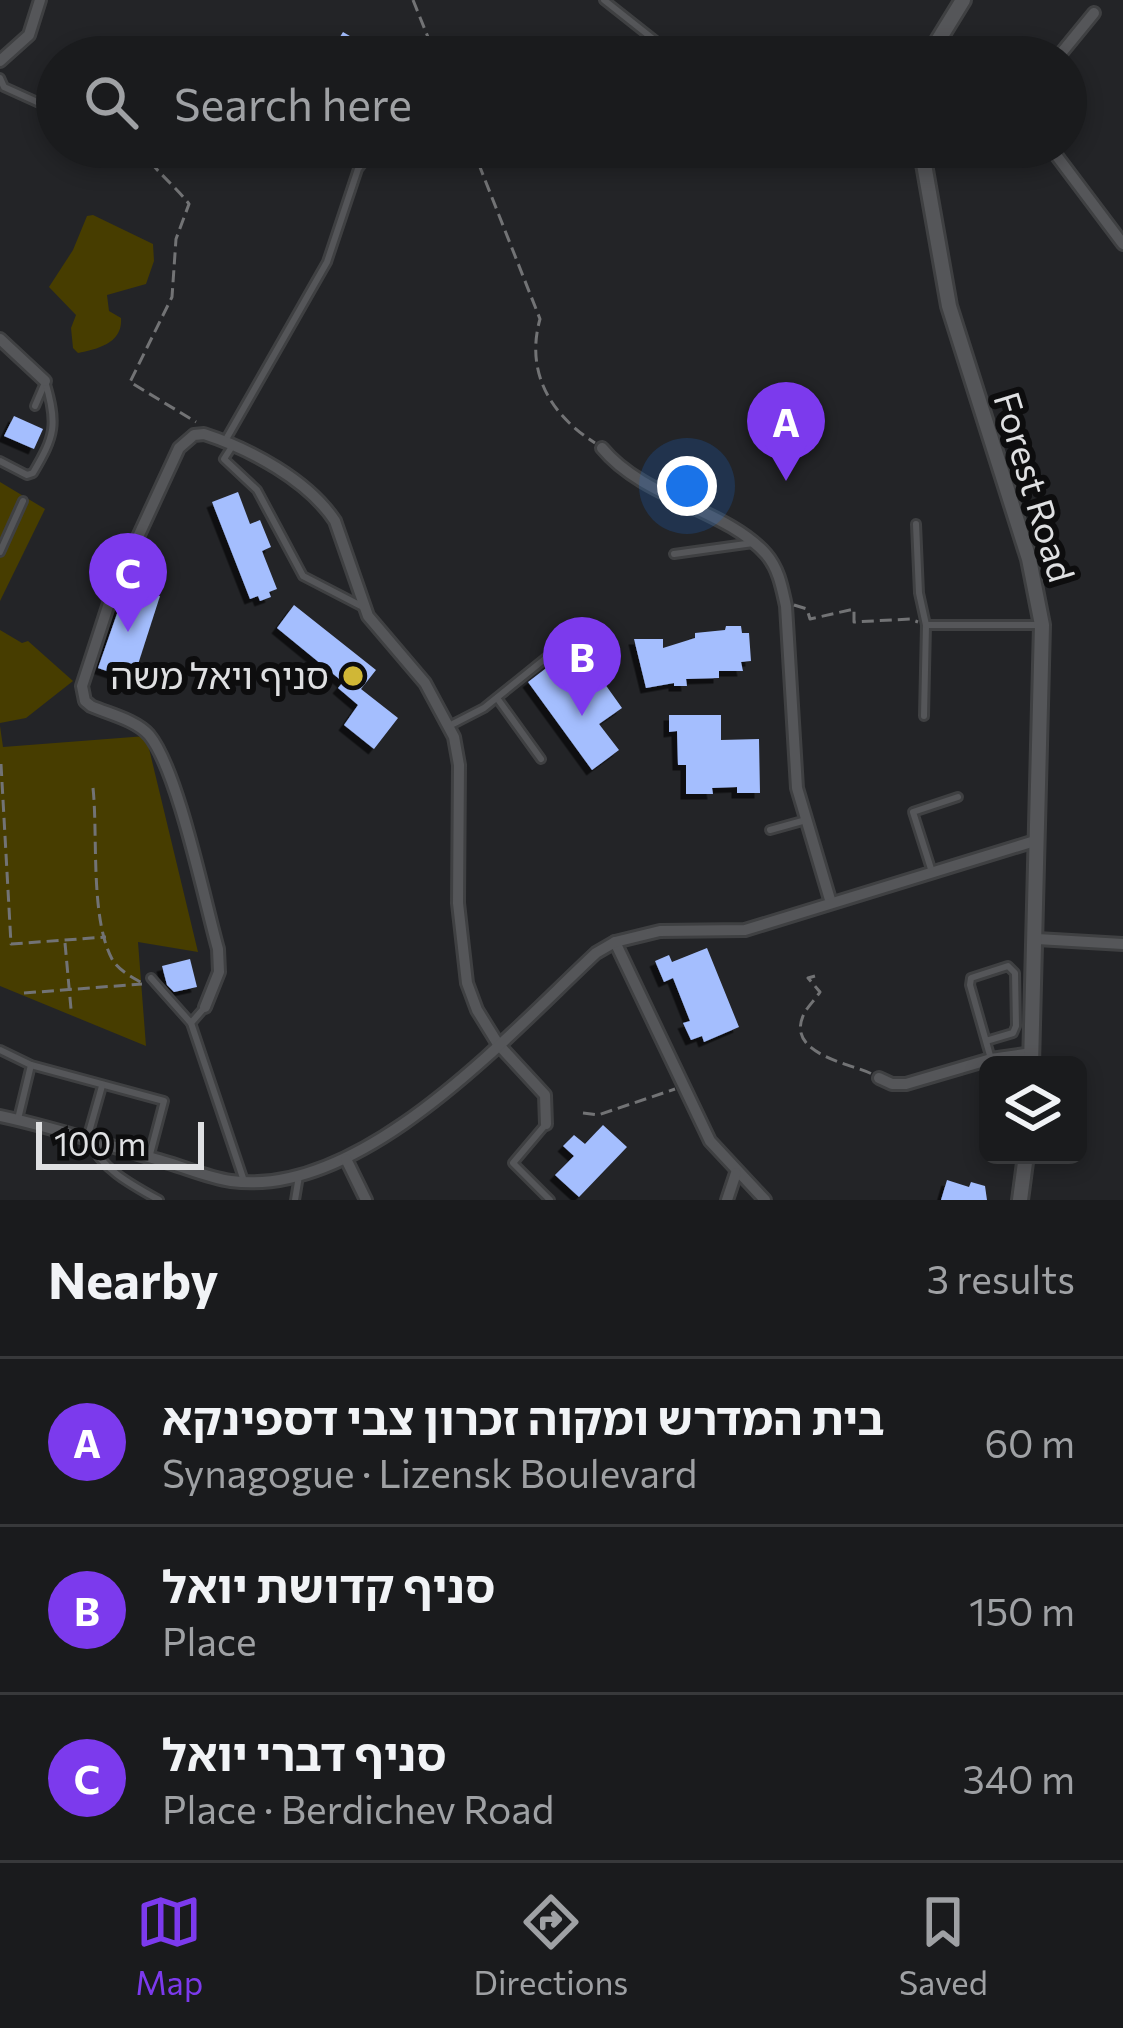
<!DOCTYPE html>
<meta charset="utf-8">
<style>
:root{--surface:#1a1b1d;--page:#27282a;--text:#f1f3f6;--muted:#9fa1a4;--line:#38393b;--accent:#7c3aed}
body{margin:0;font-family:Commissioner,"Noto Sans Hebrew",sans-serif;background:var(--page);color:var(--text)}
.controls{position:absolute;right:36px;bottom:36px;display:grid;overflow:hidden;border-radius:18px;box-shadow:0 6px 18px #0003}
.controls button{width:108px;height:108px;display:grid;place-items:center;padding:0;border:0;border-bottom:3px solid var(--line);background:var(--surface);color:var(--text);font:60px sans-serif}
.scale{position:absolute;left:36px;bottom:30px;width:168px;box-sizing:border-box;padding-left:12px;border:6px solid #dfe0e2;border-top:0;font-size:33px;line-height:42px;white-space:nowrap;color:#dfe0e2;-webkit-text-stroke:9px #0d0d0e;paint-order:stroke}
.you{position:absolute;left:687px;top:486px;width:42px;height:42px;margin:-30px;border:9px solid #fff;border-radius:50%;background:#1a73e8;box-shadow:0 0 0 18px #1a73e833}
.badge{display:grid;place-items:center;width:78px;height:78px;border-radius:50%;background:var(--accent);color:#fff;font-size:39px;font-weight:700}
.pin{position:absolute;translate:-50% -99px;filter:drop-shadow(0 3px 6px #0008)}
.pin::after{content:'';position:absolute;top:63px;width:42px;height:36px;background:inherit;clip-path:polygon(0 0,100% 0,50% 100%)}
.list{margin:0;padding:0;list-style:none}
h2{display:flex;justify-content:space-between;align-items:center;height:156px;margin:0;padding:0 48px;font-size:51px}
h2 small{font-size:39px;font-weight:400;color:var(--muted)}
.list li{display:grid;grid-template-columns:78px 1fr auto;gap:36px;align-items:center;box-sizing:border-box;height:168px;padding:0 48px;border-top:3px solid var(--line)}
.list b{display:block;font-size:45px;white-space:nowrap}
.list p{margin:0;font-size:39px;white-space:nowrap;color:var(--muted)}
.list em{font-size:39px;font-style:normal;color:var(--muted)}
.icon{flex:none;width:66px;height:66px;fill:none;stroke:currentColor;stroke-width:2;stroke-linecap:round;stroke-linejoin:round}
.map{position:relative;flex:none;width:1123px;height:1200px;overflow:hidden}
.search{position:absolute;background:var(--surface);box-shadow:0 6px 18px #0003;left:36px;right:36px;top:36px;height:132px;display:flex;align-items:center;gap:30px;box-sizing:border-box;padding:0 42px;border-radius:66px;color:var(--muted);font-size:45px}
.sheet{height:660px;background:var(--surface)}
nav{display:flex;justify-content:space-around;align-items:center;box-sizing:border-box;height:168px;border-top:3px solid var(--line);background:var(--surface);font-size:33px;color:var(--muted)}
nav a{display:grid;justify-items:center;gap:6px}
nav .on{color:var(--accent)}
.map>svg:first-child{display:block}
.green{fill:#473d00}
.building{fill:#a4befe;filter:url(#shadow)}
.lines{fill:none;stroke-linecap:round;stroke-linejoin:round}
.service-casing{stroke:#3f4042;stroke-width:12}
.minor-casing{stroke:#3f4042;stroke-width:16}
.tertiary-casing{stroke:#3f4042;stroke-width:20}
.path{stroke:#727375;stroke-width:3;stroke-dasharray:12 6;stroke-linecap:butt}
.service{stroke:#555659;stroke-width:6}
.minor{stroke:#555659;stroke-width:10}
.tertiary{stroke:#555659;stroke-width:14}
.poi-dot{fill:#d0b736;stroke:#0d0d0e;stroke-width:4.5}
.labels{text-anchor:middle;stroke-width:12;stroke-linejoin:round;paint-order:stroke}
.street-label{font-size:36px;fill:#dfe0e2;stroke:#0d0d0e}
.poi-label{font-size:36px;fill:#dfe0e2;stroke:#0d0d0e;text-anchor:end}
</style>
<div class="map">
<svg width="1123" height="1200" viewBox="0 0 1123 1200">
<defs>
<filter id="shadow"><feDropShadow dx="-5.5" dy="5.5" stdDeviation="0" flood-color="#0009"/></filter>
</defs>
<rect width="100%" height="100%" fill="#232427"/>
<g class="green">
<path d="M93,215L153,244L154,261L146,284L107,295L109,311L121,318C123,343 98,349 78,353L73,348L71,328L76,315L49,287L73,250L87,216Z"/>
<path d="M0,482L45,509L0,601Z"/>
<path d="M0,630L22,643L28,641L73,681L26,718L0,723Z"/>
<path d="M0,726L3,747L146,736L198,952L138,942L146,1046L0,986Z"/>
</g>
<g class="building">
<path d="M343,32L386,57H291L301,41L328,56Z"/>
<path d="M14,416L43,429L34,449L4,436Z"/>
<path d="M238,492L250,524L260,520L271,547L262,551L277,589L269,592L271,597L260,601L258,596L250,599L212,502Z"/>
<path d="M127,585L160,596L133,680L98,668Z"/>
<path d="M294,605L376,670L361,689L398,718L374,749L344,725L358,705L338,688L343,682L277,628Z"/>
<path d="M726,626H741L742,633H749L751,661L741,662L743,671H719V678L686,679L687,686H674V683L646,688L634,639H663V648L695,638V633L725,630Z"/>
<path d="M554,662L572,686L595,670L622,708L599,724L619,750L592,770L528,682Z"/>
<path d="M669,715H721V740L759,739L760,793H737V787L712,788L713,794H686V765H678L677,731L669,732Z"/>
<path d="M707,948L739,1027L704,1042L702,1036L691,1040L683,1023L690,1021L673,978L664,982L655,961L669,955L672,962Z"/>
<path d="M190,959L197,987L174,992L167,985L162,966Z"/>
<path d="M603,1125L627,1147L579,1197L555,1175L574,1156L563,1146L574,1135L585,1144Z"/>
<path d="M947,1180L969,1187L971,1182L985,1186L987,1200H941Z"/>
</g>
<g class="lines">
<g class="service-casing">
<g id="service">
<path d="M604,0L676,57"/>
<path d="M0,78L4,87L57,111"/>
<path d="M350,147L367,156"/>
<path d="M35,406L44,385"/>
<path d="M225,441L327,262L358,169L375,147"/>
<path d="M233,445L224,459L257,490L303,576L363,607"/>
<path d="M0,461L27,475L33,473C55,436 58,424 45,381"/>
<path d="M916,524L919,593L926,625L924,716"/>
<path d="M0,552L23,501"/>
<path d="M674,554L753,543"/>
<path d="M926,625H1042"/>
<path d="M497,698L541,759"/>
<path d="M449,726L484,708L551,654H563L578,673"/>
<path d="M770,830L806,820"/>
<path d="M932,872L913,812L958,797"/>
<path d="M151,978L191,1023"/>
<path d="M205,1007L191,1023L243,1178"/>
<path d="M986,1041L1013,1033L1016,1026L1015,973L1008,966L971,978L970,985L991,1059"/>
<path d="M0,1050L31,1065L164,1101L149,1158"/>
<path d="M102,1086L87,1139C103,1170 130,1184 159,1200"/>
<path d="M18,1119L31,1065"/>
<path d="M546,1124L513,1163L550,1200"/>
<path d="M295,1200L299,1176"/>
</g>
</g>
<g class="minor-casing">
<g id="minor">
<path d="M1058,57L1094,13"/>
<path d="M0,61L29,35L40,0"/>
<path d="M1050,147L1123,244"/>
<path d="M0,339L45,381"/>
<path d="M602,448C644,499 726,509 766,554C779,569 782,588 786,606L797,788L831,903"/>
<path d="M1037,939L1123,944"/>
<path d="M615,942L710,1141L765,1200"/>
<path d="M205,1007L219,972L218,949C204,899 178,770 149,735C136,720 109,714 91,706L85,701L82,686L113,591L179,448L194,435L204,434C250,449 308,480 335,521L368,616L425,683L454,737L459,765L458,903L467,983L477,1010L498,1044L545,1095L546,1124"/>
<path d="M879,1078L892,1084H906L991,1059L1032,1053"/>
<path d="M0,1116C57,1128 113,1147 169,1163C189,1169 210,1178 231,1181C362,1199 508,1035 596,953L615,942L660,931L745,930L1038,840"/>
<path d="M346,1159L366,1200"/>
<path d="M727,1200L736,1173"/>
</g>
</g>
<g class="tertiary-casing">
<g id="tertiary">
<path d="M928,57L963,0"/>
<path d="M921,147L949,306L1029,559L1042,625L1031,1065"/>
<path d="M1020,1200L1026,1155"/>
</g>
</g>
<g class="path">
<path d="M413,0L436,57"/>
<path d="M140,147C154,171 173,183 189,204L176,239L172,297L130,382L196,422"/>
<path d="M472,147L540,319C525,373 551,415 595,443"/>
<path d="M794,605L807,609L810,619L854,609V622L910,619L918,622"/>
<path d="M1,764L11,944L106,937"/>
<path d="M93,788C98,834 90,918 112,959C118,970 132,977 142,983"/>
<path d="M65,943L71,1009"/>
<path d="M815,976L808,978L820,992C815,1000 806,1008 803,1016C787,1054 849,1063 872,1074"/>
<path d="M24,993L142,984"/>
<path d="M583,1113L598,1115L675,1089"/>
</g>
<use href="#service" class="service"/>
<use href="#minor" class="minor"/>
<use href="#tertiary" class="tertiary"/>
</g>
<circle class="poi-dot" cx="353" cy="676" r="12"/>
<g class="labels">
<g class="street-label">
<text transform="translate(1034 487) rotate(73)" y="13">Forest Road</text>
</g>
<g class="poi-label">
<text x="329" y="689">סניף ויאל משה</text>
</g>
</g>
</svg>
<div class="controls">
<button><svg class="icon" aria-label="layers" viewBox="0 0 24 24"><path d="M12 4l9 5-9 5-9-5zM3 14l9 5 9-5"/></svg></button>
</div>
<div class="scale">100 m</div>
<div class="you"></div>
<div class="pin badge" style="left:786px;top:481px">A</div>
<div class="pin badge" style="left:582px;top:716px">B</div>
<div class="pin badge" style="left:128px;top:632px">C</div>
<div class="search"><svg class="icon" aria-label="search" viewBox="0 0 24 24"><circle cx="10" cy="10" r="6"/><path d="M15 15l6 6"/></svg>Search here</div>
</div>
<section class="sheet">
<h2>Nearby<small>3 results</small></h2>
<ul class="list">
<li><span class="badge">A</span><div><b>בית המדרש ומקוה זכרון צבי דספינקא</b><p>Synagogue · Lizensk Boulevard</p></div><em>60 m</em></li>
<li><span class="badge">B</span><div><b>סניף קדושת יואל</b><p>Place</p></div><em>150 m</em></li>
<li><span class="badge">C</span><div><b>סניף דברי יואל</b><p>Place · Berdichev Road</p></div><em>340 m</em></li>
</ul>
</section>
<nav>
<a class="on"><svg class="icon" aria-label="map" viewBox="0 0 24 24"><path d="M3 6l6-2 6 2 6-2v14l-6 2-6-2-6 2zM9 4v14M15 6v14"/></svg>Map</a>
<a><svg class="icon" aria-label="directions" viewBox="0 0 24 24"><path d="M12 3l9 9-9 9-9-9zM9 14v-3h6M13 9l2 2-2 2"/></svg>Directions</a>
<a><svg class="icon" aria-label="saved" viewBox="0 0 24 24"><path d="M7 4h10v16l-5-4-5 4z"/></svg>Saved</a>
</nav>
